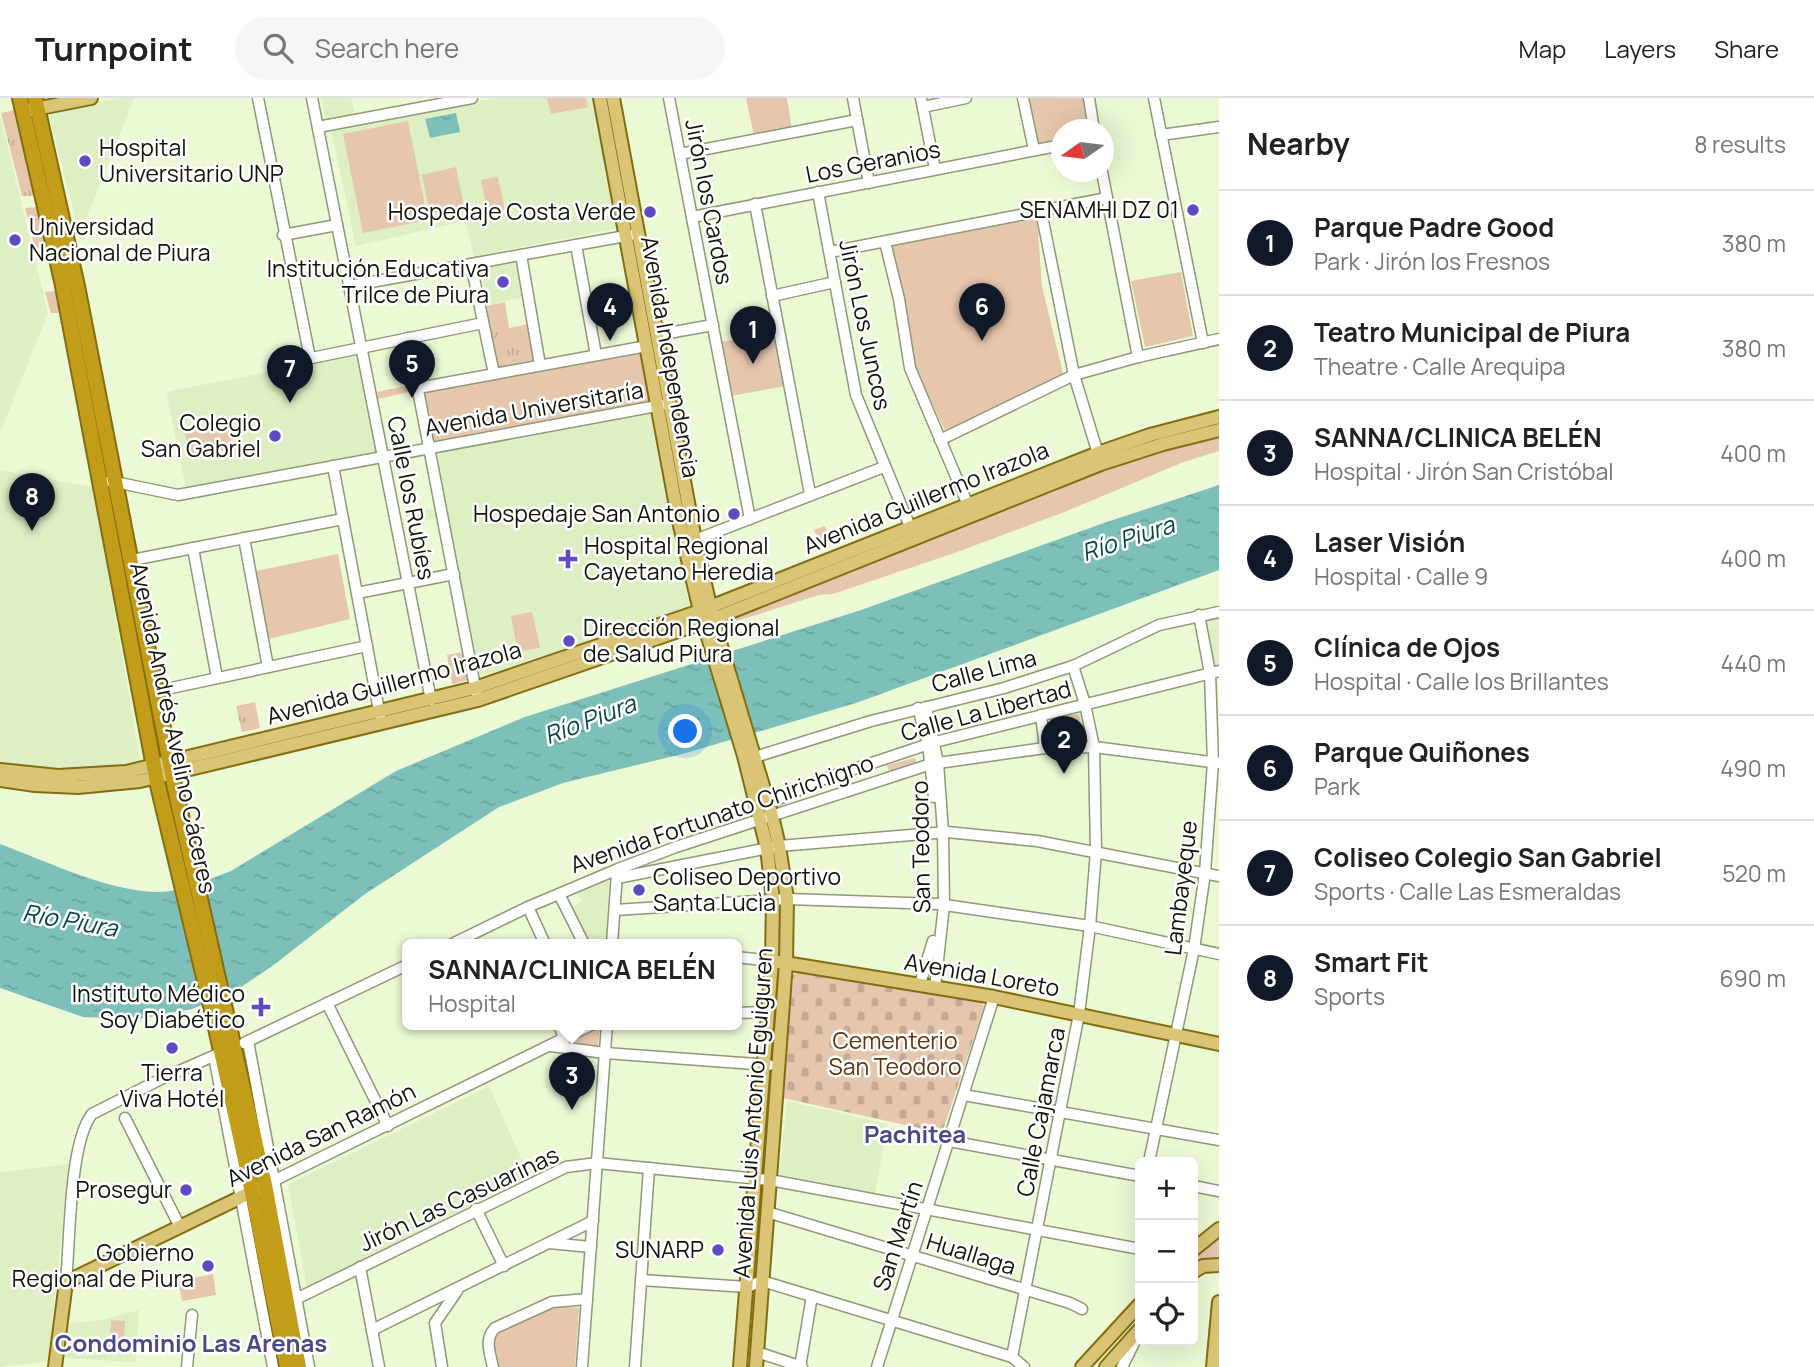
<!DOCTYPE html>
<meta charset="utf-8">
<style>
:root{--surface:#fff;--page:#f6f6f6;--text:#222;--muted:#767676;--line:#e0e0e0;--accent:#111827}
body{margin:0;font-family:Manrope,sans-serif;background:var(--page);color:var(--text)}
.controls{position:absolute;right:21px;bottom:21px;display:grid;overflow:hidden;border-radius:10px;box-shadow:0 7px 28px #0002}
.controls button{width:63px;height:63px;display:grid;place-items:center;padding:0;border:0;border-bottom:2px solid var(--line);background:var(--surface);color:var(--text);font:35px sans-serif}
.compass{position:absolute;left:1051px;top:21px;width:63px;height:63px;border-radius:50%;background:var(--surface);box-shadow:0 7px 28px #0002;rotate:256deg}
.you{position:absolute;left:686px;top:634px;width:24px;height:24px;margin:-18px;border:5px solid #fff;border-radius:50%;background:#1a73e8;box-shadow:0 0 0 10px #1a73e833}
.badge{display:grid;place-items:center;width:46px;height:46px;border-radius:50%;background:var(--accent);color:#fff;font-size:23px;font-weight:700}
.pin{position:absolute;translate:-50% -58px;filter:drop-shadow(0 2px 4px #0008)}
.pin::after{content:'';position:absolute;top:37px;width:24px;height:21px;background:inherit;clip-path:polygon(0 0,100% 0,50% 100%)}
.popup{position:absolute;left:402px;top:841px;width:340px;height:91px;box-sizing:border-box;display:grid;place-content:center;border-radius:10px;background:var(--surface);filter:drop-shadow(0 2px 5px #0005);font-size:23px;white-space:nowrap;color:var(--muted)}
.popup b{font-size:26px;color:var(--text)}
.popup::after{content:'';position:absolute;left:50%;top:100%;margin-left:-14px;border:14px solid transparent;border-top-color:var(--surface)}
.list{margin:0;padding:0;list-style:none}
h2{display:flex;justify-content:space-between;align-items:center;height:91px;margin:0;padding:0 28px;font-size:30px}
h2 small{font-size:23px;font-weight:400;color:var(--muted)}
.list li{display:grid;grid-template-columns:46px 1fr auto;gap:21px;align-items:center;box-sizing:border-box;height:105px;padding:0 28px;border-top:2px solid var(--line)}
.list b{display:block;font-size:26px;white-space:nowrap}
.list p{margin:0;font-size:23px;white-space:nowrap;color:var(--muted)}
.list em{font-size:23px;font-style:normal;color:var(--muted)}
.icon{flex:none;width:38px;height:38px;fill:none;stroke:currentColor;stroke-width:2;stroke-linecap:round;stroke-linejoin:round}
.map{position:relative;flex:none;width:1219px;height:1269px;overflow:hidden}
header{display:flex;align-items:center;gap:42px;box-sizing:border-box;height:98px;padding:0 35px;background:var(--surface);border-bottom:2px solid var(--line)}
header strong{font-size:33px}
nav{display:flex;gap:38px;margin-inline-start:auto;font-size:24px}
.search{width:490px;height:63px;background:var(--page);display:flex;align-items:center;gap:18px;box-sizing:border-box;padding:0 24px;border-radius:38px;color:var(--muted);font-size:26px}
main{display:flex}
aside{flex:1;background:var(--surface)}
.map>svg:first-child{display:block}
.built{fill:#dfefc4}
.grass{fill:url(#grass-tufts)}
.cemetery{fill:url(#cemetery-stones)}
.park{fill:#e6c6ad}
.water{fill:url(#water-ripples)}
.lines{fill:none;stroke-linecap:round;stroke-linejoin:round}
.minor-casing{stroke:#8d9978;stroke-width:13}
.major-casing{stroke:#836d13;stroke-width:16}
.highway-casing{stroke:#836d13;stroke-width:18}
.minor{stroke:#fff;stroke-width:10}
.major{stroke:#dac475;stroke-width:12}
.highway{stroke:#c19d19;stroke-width:14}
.poi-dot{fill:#5e4bc3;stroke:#fff;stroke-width:2.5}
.labels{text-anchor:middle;stroke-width:5;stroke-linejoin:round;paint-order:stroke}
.poi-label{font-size:23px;fill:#111509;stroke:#fff;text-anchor:end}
.street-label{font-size:23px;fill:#111509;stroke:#fff}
.park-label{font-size:23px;fill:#5e340c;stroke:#fff}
.water-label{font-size:24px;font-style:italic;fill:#074743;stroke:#fff}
.neighbourhood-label{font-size:24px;font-weight:bold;fill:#4c4886;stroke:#fff}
</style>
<header>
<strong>Turnpoint</strong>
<div class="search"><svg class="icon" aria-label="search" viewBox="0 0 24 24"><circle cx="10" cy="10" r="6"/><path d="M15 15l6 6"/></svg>Search here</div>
<nav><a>Map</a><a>Layers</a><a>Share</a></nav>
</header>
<main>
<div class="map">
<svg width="1219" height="1269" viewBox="0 0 1219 1269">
<defs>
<pattern id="grass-tufts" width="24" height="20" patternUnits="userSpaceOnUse" patternTransform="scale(1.75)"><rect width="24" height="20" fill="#e6c6ad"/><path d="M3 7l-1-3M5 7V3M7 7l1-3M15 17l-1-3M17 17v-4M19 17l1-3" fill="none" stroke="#c4a994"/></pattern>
<pattern id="cemetery-stones" width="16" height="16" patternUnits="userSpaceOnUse" patternTransform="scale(1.75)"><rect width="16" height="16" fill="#e6c6ad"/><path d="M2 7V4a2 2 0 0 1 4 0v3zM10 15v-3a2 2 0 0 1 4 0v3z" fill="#c4a994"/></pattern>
<pattern id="water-ripples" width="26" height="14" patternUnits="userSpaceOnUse" patternTransform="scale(1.75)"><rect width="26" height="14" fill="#7dc0ba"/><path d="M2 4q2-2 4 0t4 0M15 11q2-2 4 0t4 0" fill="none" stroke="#6ba49f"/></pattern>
</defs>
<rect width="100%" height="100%" fill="#ebf9d5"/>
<g class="built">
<path d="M122,0H134L80,137L48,14Z"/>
<path d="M322,0H351L355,16L326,21Z"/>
<path d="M495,0H598L623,129L474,158L465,123L356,148L331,33Z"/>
<path d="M0,17L48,215L0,335Z"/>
<path d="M519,161L525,199L487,207L481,169Z"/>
<path d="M358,257L378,354L192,392L186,390L167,299L170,293Z"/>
<path d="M652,316L690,510L482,578L479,576L437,362L440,355Z"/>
<path d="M0,372L93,389L140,662L106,669L60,671L0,664Z"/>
<path d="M437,411L439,420L418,423L416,413Z"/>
<path d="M1219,515V569H1214L1210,566L1201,520Z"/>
<path d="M609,782L606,846H588L571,809L582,804L577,795Z"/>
<path d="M489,988L529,1078L307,1190L288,1087Z"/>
<path d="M787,1003L888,1026L875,1095L779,1076Z"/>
<path d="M69,1066L48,1263L0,1269V1074Z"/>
<path d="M139,1212L136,1264L65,1260L67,1225L102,1222Z"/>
</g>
<g class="grass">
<path d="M14,12L16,14L35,93L33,98H22L1,15Z"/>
<path d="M38,109L50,162L38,163L25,110Z"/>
<path d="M57,193L62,215H51L45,194Z"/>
<path d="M505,204L509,230L529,226L536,262L498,271L486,208Z"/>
<path d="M412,287L413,293L378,301L377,294Z"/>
<path d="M116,395L162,649L159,651L110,396Z"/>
<path d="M463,554L468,582L452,586L447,557Z"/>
<path d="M255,604L260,630L242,634L236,608Z"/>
<path d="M600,929L598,948L567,945Z"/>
<path d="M1219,1136V1161L1197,1167L1193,1171V1157Z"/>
</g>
<path class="cemetery" d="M799,873L980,902L984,909L942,1035L783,1000L793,877Z"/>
<g class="park">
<path d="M547,0H586L588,9L551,16Z"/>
<path d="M746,0H787L792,31L754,38Z"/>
<path d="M1026,0H1084L1090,31L1062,32L1061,44L1036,49Z"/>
<path d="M408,23L428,122L363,135L343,36Z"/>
<path d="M456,69L464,109L430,116L422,77Z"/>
<path d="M498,79L505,112L488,116L481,82Z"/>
<path d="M1037,119L1042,188L1064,280L945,333L915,269L890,147Z"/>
<path d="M1181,174L1193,238L1145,249L1131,183Z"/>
<path d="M775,235L785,288L731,298L721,244Z"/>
<path d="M646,255L654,304L430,346L422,292Z"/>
<path d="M226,322L233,350L191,360L184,332Z"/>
<path d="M1219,337V353L1181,365L1067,413L957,454L833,496L819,497L737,523L734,518L815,483L949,435L1143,358L1196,342Z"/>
<path d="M825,428L832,445L822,450L814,432Z"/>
<path d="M338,456L350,521L265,542L251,474Z"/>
<path d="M532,514L540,550L518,554L511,518Z"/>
<path d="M1079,616L1084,645L1053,646L1051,619Z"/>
<path d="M915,660L918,668L890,677L887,667Z"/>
<path d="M213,1176L216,1197L182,1203L178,1183Z"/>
<path d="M556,1207L579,1210L575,1269H496L492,1247L497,1232Z"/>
<path d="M111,1222L125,1223L123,1251L109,1250Z"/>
</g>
<g class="water">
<path d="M456,15L460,34L430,40L425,21Z"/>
<path d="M1219,387V472L856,605L686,655L563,685L499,709L365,796L271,869L235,893L192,911L138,921L83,919L0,890V746C48,764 109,794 159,794C180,794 212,780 231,773L396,673L525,619L861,512L1104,425Z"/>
</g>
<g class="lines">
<g class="minor-casing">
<g id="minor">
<path d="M258,0L310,260"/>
<path d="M312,0L431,602"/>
<path d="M669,0L750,421"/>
<path d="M853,0L869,85"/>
<path d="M921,0L935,71"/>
<path d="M1023,0L1034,52"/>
<path d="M1089,0L1094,32"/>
<path d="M1154,0L1203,245"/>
<path d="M923,9L966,0"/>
<path d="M318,29L472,0"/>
<path d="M1161,37L1219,29"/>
<path d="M680,56L857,22"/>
<path d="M1102,74L1138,259"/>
<path d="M818,94L856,297L913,436"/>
<path d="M755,106L810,396"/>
<path d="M1041,113L1074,277L1099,359"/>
<path d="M692,119L1062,47"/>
<path d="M283,137L337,127"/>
<path d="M885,144L899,201L910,270L968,407"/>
<path d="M576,147L596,257"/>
<path d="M830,154L1107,100"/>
<path d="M521,157L540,267"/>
<path d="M471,166L494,276"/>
<path d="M349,188L631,137"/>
<path d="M772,198L835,184"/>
<path d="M657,237L713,227"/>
<path d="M408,240L476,594"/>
<path d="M287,265L483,225"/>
<path d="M418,290L647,248"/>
<path d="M940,342L1074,277L1138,259L1219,241"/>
<path d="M333,368L380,618"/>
<path d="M110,383L178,397L662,307"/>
<path d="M244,440L268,569"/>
<path d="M695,442L884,369"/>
<path d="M193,450L217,580"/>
<path d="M132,462L343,421"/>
<path d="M357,495L454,476"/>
<path d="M157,593L367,548"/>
<path d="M926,609L938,665L943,734L944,807L935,889"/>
<path d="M918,610L928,646L934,699"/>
<path d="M1041,617L1045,650"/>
<path d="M755,659L871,623L1004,590L1073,568L1159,527L1219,514"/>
<path d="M768,706L821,682L935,644L1219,573"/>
<path d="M617,780L779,748L947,734L1037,743L1219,778"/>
<path d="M559,796L584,846"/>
<path d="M528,809L545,846"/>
<path d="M615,812L787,801L938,806L1090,828L1219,856"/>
<path d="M452,846L528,809L618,771L676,749L931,666L1045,650L1094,649L1219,665"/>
<path d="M612,846L617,775"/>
<path d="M736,859L772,863"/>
<path d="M920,886L933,843"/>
<path d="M327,905L388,1028"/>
<path d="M736,915L768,914"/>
<path d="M558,926L565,941"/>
<path d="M248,943L309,1269"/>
<path d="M244,945L407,867"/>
<path d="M551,948L605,955L769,967"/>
<path d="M214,958L273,1269"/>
<path d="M964,997L1219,1042"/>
<path d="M125,1020L180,1129"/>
<path d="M949,1043L1140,1078"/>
<path d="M1149,1064L1194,851L1205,775L1213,664L1210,575L1199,517"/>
<path d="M265,1087L593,926"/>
<path d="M1193,1088L1219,1093"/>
<path d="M476,1111L504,1168"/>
<path d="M767,1114L1070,1205L1082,1211"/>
<path d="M549,1145L591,1149"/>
<path d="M360,1169L379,1269"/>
<path d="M641,1182L747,1189L762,1183L1012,1259L1024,1269"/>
<path d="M66,1184C70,1144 69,1045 92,1016L161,981L218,956"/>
<path d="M296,1201L566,1069L597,1065L770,1082L1140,1151"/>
<path d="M372,1232L593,1123"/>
<path d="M757,1254L802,1269"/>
<path d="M1012,1259L1079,916L1090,828L1096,753L1094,649L1085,606L1073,568"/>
<path d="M187,1269L192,1217"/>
<path d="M442,1269L435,1225L457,1193"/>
<path d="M493,1269C490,1255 484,1241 495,1230L552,1204L587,1201"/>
<path d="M582,1269L607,926"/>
<path d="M635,1269L649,1070"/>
<path d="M800,1269L812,1198"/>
<path d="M877,1269L994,899"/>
<path d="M1122,1269L1136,1241"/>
</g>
</g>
<g class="major-casing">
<g id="major">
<path d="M600,0L678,419L700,513L744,658L767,750L773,802L772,863L740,1269"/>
<path d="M613,0L695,442L713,521L772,718L779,748L787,801L786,865L756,1269"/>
<path d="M30,12L91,0"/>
<path d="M0,672L58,678L126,674L475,590L700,513L1098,355L1150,337L1219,319"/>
<path d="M0,682L35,687L78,689L140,683L478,602L713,521L1101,366L1163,346L1219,332"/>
<path d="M779,864L994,899L1219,946"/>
<path d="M1193,1152L1219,1131"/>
<path d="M1193,1174L1203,1168L1219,1167"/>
<path d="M55,1269L66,1184L260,1090"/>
<path d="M1082,1269L1140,1206"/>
<path d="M1106,1269L1140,1231"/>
<path d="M1213,1269L1219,1204"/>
</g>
</g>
<g class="highway-casing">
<g id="highway">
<path d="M20,0L62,183L156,679L214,921L252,1094L287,1269"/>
<path d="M35,0L77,188L175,691L265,1087L299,1269"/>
</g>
</g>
<use href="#minor" class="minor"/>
<use href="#major" class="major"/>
<use href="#highway" class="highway"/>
</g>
<g class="poi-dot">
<circle cx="85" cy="63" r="7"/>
<circle cx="1193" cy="112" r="7"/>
<circle cx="650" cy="114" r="7"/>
<circle cx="15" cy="142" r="7"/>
<circle cx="503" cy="184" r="7"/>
<circle cx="275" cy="338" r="7"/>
<circle cx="734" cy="416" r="7"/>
<path d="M564.5 450.5h7v7h7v7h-7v7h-7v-7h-7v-7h7z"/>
<circle cx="569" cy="543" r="7"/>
<circle cx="639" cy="792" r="7"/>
<path d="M257.5 898.5h7v7h7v7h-7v7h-7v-7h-7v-7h7z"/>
<circle cx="172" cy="950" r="7"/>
<circle cx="186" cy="1092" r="7"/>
<circle cx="718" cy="1152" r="7"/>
<circle cx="208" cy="1168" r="7"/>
</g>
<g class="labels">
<g class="poi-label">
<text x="99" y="58" text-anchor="start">Hospital<tspan x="99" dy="26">Universitario UNP</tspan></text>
<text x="1179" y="120">SENAMHI DZ 01</text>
<text x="636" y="122">Hospedaje Costa Verde</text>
<text x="29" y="137" text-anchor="start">Universidad<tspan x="29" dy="26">Nacional de Piura</tspan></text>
<text x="489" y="179">Institución Educativa<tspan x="489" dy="26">Trilce de Piura</tspan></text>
<text x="261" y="333">Colegio<tspan x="261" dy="26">San Gabriel</tspan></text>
<text x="720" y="424">Hospedaje San Antonio</text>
<text x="584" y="456" text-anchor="start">Hospital Regional<tspan x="584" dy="26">Cayetano Heredia</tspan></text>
<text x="583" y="538" text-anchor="start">Dirección Regional<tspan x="583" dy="26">de Salud Piura</tspan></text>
<text x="653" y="787" text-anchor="start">Coliseo Deportivo<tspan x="653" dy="26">Santa Lucìa</tspan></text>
<text x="245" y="904">Instituto Médico<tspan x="245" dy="26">Soy Diabético</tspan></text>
<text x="172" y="983" text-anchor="middle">Tierra<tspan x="172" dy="26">Viva Hotél</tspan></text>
<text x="172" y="1100">Prosegur</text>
<text x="704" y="1160">SUNARP</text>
<text x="194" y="1163">Gobierno<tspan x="194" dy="26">Regional de Piura</tspan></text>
</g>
<g class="street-label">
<text transform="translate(873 64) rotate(-11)" y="8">Los Geranios</text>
<text transform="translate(709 104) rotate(79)" y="8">Jirón los Cardos</text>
<text transform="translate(865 227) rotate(78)" y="8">Jirón Los Juncos</text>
<text transform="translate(670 259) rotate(80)" y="8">Avenida Independencia</text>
<text transform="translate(534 311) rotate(-10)" y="8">Avenida Universitaría</text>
<text transform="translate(411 400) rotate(79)" y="8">Calle los Rubíes</text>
<text transform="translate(926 400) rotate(-22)" y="8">Avenida Guillermo Irazola</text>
<text transform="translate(984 573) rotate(-15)" y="8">Calle Lima</text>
<text transform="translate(394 585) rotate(-15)" y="8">Avenida Guillermo Irazola</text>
<text transform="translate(986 613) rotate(-15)" y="8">Calle La Libertad</text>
<text transform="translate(173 630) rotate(78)" y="8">Avenida Andrés Avelino Cáceres</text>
<text transform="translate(722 716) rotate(-19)" y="8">Avenida Fortunato Chirichigno</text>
<text transform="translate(921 749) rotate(-91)" y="8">San Teodoro</text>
<text transform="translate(1181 790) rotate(-83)" y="8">Lambayeque</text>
<text transform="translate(982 877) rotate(10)" y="8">Avenida Loreto</text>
<text transform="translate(1041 1014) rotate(-79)" y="8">Calle Cajamarca</text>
<text transform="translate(753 1015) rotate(-86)" y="8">Avenida Luis Antonio Eguiguren</text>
<text transform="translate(321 1037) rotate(-26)" y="8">Avenida San Ramón</text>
<text transform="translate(459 1101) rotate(-25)" y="8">Jirón Las Casuarinas</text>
<text transform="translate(898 1138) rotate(-72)" y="8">San Martín</text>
<text transform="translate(971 1156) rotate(17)" y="8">Huallaga</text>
</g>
<g class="park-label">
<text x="895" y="951">Cementerio<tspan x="895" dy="26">San Teodoro</tspan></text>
</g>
<g class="water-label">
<text transform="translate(1128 441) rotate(-18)" y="8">Río Piura</text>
<text transform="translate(590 622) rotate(-21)" y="8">Río Piura</text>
<text transform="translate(70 823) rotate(10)" y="8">Río Piura</text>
</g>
<g class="neighbourhood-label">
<text x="915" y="1045">Pachitea</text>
<text x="191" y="1254">Condominio Las Arenas</text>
</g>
</g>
</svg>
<div class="controls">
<button>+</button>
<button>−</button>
<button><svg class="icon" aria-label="locate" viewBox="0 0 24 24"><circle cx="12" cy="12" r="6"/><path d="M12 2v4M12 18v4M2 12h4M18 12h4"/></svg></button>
</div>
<svg class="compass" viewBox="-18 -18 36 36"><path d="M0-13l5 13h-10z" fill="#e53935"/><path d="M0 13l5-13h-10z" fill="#767676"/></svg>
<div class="you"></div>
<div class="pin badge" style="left:753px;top:266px">1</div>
<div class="pin badge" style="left:1064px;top:676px">2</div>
<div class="pin badge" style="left:572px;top:1012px">3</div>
<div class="popup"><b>SANNA/CLINICA BELÉN</b>Hospital</div>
<div class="pin badge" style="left:610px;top:243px">4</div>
<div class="pin badge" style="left:412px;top:300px">5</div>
<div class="pin badge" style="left:982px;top:243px">6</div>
<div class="pin badge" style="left:290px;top:305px">7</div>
<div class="pin badge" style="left:32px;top:433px">8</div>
</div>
<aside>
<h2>Nearby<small>8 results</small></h2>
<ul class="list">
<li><span class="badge">1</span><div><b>Parque Padre Good</b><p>Park · Jirón los Fresnos</p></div><em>380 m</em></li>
<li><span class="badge">2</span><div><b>Teatro Municipal de Piura</b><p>Theatre · Calle Arequipa</p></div><em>380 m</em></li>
<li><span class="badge">3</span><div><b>SANNA/CLINICA BELÉN</b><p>Hospital · Jirón San Cristóbal</p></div><em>400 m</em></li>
<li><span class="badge">4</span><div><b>Laser Visión</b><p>Hospital · Calle 9</p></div><em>400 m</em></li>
<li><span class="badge">5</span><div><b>Clínica de Ojos</b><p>Hospital · Calle los Brillantes</p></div><em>440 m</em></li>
<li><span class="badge">6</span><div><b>Parque Quiñones</b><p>Park</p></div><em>490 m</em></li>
<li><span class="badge">7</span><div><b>Coliseo Colegio San Gabriel</b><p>Sports · Calle Las Esmeraldas</p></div><em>520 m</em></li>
<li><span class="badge">8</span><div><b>Smart Fit</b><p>Sports</p></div><em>690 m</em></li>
</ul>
</aside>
</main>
